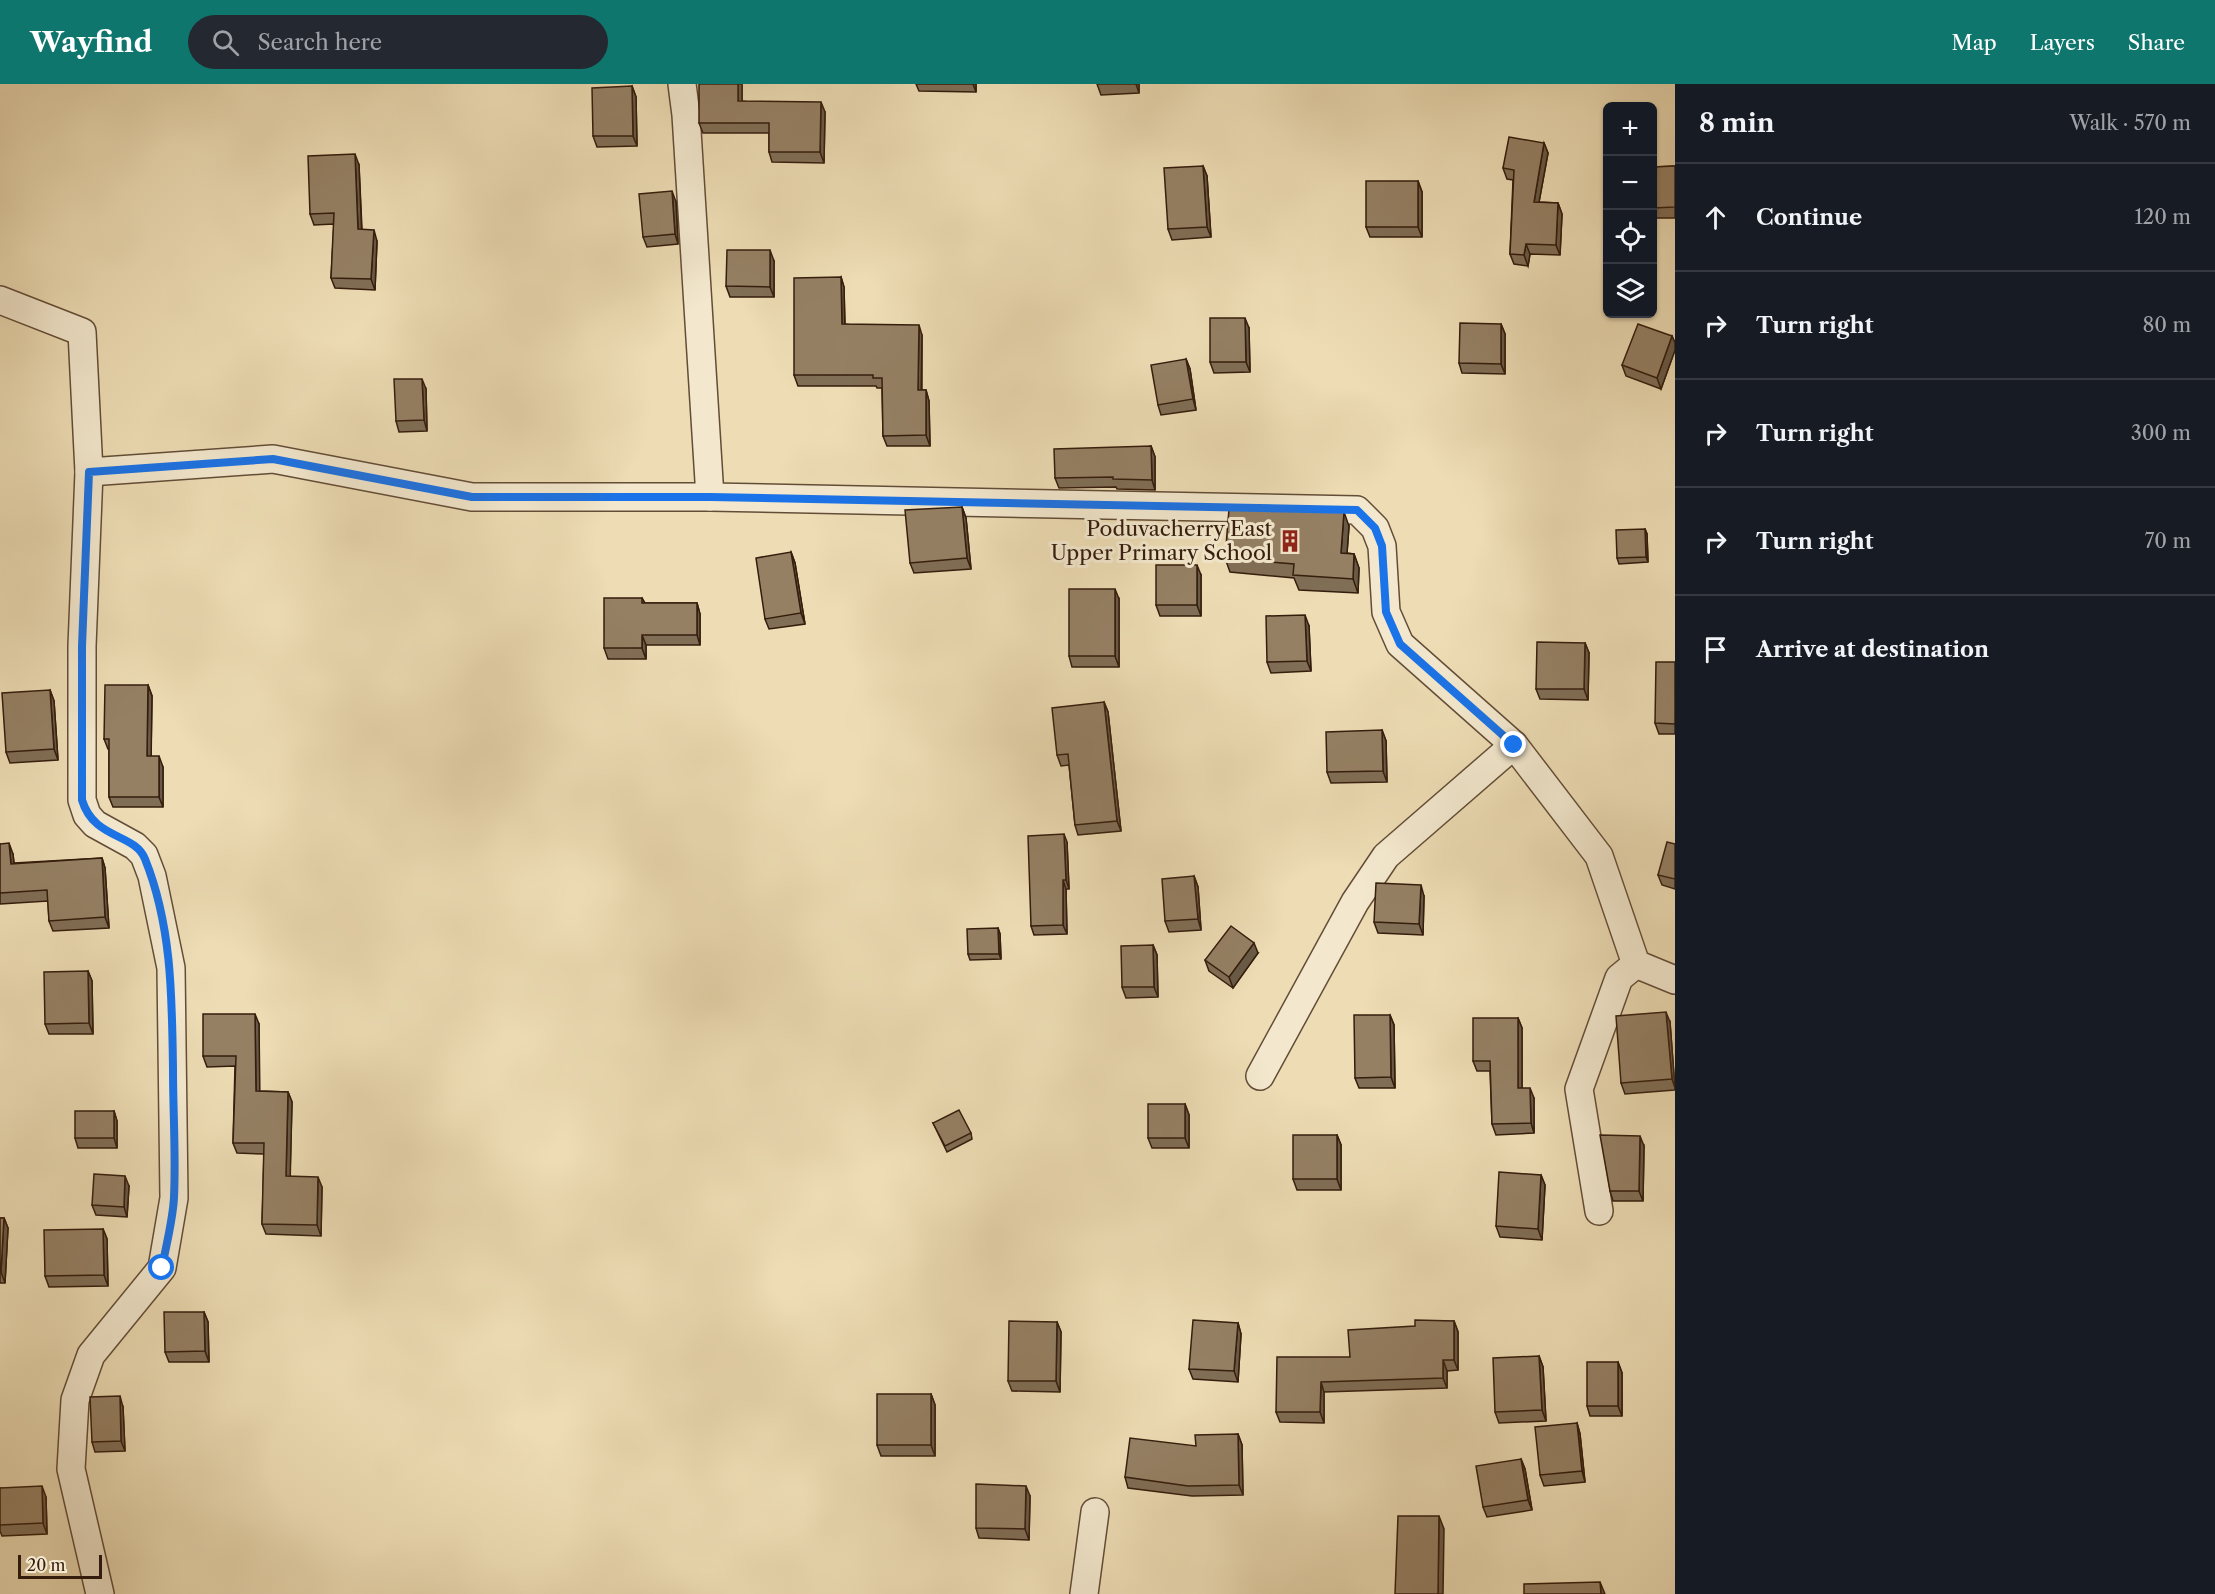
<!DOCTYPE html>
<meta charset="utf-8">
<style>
:root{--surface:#171b24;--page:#242831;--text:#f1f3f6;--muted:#9ea1a6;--line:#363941;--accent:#0f766e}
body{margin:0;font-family:"Libre Caslon Text",serif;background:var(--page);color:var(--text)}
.controls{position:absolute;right:18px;top:18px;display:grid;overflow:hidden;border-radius:9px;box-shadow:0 2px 4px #0004}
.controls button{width:54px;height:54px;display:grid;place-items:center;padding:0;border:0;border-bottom:2px solid var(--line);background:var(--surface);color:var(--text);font:30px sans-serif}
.scale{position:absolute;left:18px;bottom:15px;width:84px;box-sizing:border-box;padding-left:6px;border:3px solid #351d0d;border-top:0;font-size:16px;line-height:21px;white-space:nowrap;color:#351d0d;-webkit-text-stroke:4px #f3e8ce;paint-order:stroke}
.stop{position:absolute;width:18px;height:18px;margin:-14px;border:4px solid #1a73e8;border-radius:50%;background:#fff}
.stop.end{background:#1a73e8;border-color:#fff;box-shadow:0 2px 6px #0008}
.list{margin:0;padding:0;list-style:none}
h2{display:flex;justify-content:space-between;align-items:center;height:78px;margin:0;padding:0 24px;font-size:26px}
h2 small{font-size:20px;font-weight:400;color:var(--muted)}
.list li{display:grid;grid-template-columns:39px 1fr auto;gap:18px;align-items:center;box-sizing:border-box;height:108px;padding:0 24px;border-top:2px solid var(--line)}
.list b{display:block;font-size:22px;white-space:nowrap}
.list em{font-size:20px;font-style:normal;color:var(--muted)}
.icon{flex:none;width:33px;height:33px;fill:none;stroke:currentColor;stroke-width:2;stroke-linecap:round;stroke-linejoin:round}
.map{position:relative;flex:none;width:1675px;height:1510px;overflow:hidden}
header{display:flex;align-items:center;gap:36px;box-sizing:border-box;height:84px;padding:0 30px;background:var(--accent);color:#fff}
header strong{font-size:28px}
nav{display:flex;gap:33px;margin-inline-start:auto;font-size:21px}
.search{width:420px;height:54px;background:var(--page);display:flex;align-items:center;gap:15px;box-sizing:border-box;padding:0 21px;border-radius:33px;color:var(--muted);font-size:22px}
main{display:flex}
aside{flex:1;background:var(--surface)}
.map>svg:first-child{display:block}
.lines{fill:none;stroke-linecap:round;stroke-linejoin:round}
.minor-casing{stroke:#634d37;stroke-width:30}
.minor{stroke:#f3e8ce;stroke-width:27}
.wall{fill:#806e56;stroke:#351d0d;stroke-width:1.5}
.shaded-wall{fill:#685a46;stroke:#351d0d;stroke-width:1.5}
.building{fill:#958064;stroke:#351d0d;stroke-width:1.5}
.route{stroke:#1a73e8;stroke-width:8}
.labels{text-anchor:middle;stroke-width:6;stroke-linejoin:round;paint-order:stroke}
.poi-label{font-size:21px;fill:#351d0d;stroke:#f3e8ce;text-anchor:end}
</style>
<header>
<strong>Wayfind</strong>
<div class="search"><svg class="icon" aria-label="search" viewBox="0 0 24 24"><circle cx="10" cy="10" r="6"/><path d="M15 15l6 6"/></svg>Search here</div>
<nav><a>Map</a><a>Layers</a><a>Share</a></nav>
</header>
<main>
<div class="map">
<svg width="1675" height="1510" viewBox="0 0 1675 1510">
<rect width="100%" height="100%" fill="#eddcb4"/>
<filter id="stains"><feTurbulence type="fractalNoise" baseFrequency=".00333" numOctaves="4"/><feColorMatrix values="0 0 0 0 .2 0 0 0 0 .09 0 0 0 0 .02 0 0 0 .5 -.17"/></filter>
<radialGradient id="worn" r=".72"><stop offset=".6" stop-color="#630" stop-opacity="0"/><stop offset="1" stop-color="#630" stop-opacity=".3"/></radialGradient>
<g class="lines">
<g class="minor-casing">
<g id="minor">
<path d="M682,0L686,31L710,413"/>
<path d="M0,216L82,248L89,388L82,562V716L87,731L95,740L135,762L144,771L152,792L171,884L174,1114L162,1184L91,1271L75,1316L71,1385L100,1510"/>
<path d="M89,388L273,375L472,413H710L1357,426L1375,444L1382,462L1386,528L1400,560L1514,661L1599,772L1636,880L1675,896"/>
<path d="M1260,992L1355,818L1386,772L1514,661"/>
<path d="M1599,1127L1579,1005L1619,894L1636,880"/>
<path d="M1084,1510L1095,1428"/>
</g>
</g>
<use href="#minor" class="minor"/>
</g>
<g class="wall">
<path d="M742,0V17L825,28L824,79L772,78L769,68V49H703L699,39Z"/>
<path d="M916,0H976V8L919,7Z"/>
<path d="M1097,0H1139V9L1101,11Z"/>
<path d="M632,2L636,13L637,62L597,63L593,52Z"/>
<path d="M1544,59L1548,69L1539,118L1558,119L1562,130L1560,171L1530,170L1528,182L1514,180L1510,170L1513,96L1507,95L1503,84Z"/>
<path d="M359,81L362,145L377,157L375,206L335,204L331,194L334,140L314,141L310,130Z"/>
<path d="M1203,82L1207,92L1211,153L1172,156L1168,145Z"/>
<path d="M1675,82V134H1653V83Z"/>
<path d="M1418,97L1422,108V153H1370L1366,143Z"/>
<path d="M676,118L678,160L647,163L643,153Z"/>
<path d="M774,177V213H730L726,202Z"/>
<path d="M841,193L844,203L845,240L922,251V306H926L929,317L930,362H887L883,352L882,304H877L876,302H798L794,291Z"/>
<path d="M1501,240L1505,250V290L1462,289L1459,279Z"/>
<path d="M1249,244L1250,288L1214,289L1210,278Z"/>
<path d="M1672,252L1675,259V266L1661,305L1626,292L1622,281Z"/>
<path d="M1186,275L1190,285L1196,326L1161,331L1158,321Z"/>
<path d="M426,305L427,347L399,348L396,337Z"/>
<path d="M1151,362L1155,373V406L1117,405L1116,403L1059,404L1055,394Z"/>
<path d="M962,423L966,434L971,485L914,489L910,479Z"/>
<path d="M1349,442L1347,469L1354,470L1359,484L1358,509L1299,506L1294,494L1230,488L1225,474Z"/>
<path d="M1645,445L1647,450L1648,478L1619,480L1617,474Z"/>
<path d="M791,468L795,479L805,540L769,545L765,535Z"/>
<path d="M1201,491V532H1160L1156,521Z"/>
<path d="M642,514L645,519H697L700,530V561H646V575H608L604,564Z"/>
<path d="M1119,515V583H1072L1069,572Z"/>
<path d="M1309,542L1311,587L1271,589L1267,578Z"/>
<path d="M1585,559L1589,569L1588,616L1540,615L1536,605Z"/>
<path d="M1675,578V650H1659L1655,639Z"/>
<path d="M148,601L152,612L151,672L163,683V723H113L109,713V665H108L104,655Z"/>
<path d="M50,606L54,617L58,676L10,679L6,668Z"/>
<path d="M1104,618L1108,628L1121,747L1078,751L1075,741L1069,681L1061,682L1057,671Z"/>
<path d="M1382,646L1386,657L1387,698L1331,699L1327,688Z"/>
<path d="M1067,758L1069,805H1066L1067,850L1034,851L1031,842Z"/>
<path d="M0,760L13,770L14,779L102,774L105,784L109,844L53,847L49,837L48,817L0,820Z"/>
<path d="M1675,760V805L1662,801L1658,791Z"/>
<path d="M1194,792L1198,803L1201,846L1169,848L1165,837Z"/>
<path d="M1424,812L1423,851L1378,849L1374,838Z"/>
<path d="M998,844L1000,850L1001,875L970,876L968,870Z"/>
<path d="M1153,861L1157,871L1158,913L1126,914L1122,903Z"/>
<path d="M1258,869L1233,904L1209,887L1205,876Z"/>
<path d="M88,887L92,897L93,950H49L45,940Z"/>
<path d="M1390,931L1394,941L1395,1004H1359L1355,994Z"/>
<path d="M1518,934L1522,944V1004L1534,1014V1049L1496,1051L1492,1040L1490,987H1477L1473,977Z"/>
<path d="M1670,938L1675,1006L1625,1010L1621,999Z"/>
<path d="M259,940V1007L288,1008L292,1018L290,1092L322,1103L321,1152L266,1150L262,1140L264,1070L237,1069L233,1059L235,982L207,983L203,972Z"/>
<path d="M1185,1020L1189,1031V1064H1152L1148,1054Z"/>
<path d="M114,1027L117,1037V1064H78L75,1054Z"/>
<path d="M933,1039L971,1049L972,1055L947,1068Z"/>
<path d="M1337,1051L1341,1061V1106H1297L1293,1095Z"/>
<path d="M1644,1062L1643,1117H1613L1610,1107Z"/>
<path d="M1541,1091L1545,1101L1542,1156L1500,1153L1496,1142Z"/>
<path d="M129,1102L127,1133L96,1131L92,1121Z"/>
<path d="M0,1134H4L8,1144L5,1199H0Z"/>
<path d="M103,1145L107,1155L108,1202L49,1203L45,1192Z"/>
<path d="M204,1228L208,1238L209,1278H169L165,1268Z"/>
<path d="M1454,1237L1458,1248V1286L1447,1287V1304L1324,1308V1339L1280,1338L1276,1328L1350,1273L1415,1242Z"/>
<path d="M1057,1238L1061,1248L1060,1308L1012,1307L1008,1297Z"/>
<path d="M1238,1239L1241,1250L1238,1298L1193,1295L1189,1285Z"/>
<path d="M1539,1272L1543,1283L1546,1337L1499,1339L1495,1328Z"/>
<path d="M1618,1278L1622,1289V1332H1590L1587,1322Z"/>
<path d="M931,1310L935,1321V1372H881L877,1361Z"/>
<path d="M123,1323L125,1367L95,1368L92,1358Z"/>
<path d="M1577,1339L1580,1350L1585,1398L1544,1402L1540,1391Z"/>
<path d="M1238,1350L1242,1361L1243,1411L1192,1412L1128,1404L1125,1393L1196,1362Z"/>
<path d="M1521,1375L1525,1385L1532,1426L1487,1433L1483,1423Z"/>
<path d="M0,1404L46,1413L47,1450L2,1452L0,1447Z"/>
<path d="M1030,1412L1029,1456L979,1454L976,1444Z"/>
</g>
<g class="shaded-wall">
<path d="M738,0H742V28L738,17Z"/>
<path d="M973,0H976V8Z"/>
<path d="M1136,0H1139V9Z"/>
<path d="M632,2L636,13L637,62L633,52Z"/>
<path d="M821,18L825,28L824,79L820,68Z"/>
<path d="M1544,59L1548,69L1537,129L1534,118Z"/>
<path d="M355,70L359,81L362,156L358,145Z"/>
<path d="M1203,82L1207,92L1211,153L1207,143Z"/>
<path d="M1418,97L1422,108V153L1418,143Z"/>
<path d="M672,107L676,118L678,160L675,150Z"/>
<path d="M1558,119L1562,130L1560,171L1556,161Z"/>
<path d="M374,146L377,157L375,206L371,195Z"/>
<path d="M1526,160L1530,170L1528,182L1524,171Z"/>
<path d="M770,166L774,177V213L770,203Z"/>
<path d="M841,193L844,203L845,250L842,240Z"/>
<path d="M1245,234L1249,244L1250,288L1246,278Z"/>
<path d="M1501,240L1505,250V290L1501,280Z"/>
<path d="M919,241L922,251L921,317L918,306Z"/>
<path d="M1672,252L1675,259V266L1661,305L1657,294Z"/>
<path d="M1186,275L1190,285L1196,326L1193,315Z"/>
<path d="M422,295L426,305L427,347L424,336Z"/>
<path d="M926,306L929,317L930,362L926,351Z"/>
<path d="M1151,362L1155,373V406L1152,396Z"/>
<path d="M962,423L966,434L971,485L967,474Z"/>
<path d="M1344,428L1349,442L1346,483L1341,469Z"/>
<path d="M1645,445L1647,450L1648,478L1646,473Z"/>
<path d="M791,468L795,479L805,540L801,529Z"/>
<path d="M1354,470L1359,484L1358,509L1353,495Z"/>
<path d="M1197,481L1201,491V532L1197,521Z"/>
<path d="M1115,505L1119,515V583L1115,572Z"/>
<path d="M697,519L700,530V561L697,551Z"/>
<path d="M1305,531L1309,542L1311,587L1307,577Z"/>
<path d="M642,551L646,561V575L642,564Z"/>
<path d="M1585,559L1589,569L1588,616L1584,605Z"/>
<path d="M148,601L152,612L151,683L147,672Z"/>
<path d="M50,606L54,617L58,676L54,665Z"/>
<path d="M1104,618L1108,628L1121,747L1117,737Z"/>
<path d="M1382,646L1386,657L1387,698L1383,687Z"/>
<path d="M159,672L163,683V723L159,713Z"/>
<path d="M1064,750L1067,758L1069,805L1066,796Z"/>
<path d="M9,759L13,770L15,790L11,780Z"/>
<path d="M102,774L105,784L109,844L105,833Z"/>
<path d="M1194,792L1198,803L1201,846L1198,835Z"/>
<path d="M1063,796L1066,805L1067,850L1063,841Z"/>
<path d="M1421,801L1424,812L1423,851L1419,840Z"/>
<path d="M998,844L1000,850L1001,875L999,870Z"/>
<path d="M1254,859L1258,869L1233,904L1229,893Z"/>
<path d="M1153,861L1157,871L1158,913L1154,903Z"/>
<path d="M88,887L92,897L93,950L89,939Z"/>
<path d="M1666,928L1670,938L1675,1004L1672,995Z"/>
<path d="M255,930L259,940L260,1018L256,1007Z"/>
<path d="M1390,931L1394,941L1395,1004L1391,993Z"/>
<path d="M1518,934L1522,944V1014L1518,1004Z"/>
<path d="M1530,1004L1534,1014V1049L1531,1039Z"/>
<path d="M288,1008L292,1018L290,1103L286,1092Z"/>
<path d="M1185,1020L1189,1031V1064L1185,1054Z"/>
<path d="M114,1027L117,1037V1064L114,1054Z"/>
<path d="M1337,1051L1341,1061V1106L1337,1095Z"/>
<path d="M1640,1052L1644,1062L1643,1117L1639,1107Z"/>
<path d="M1541,1091L1545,1101L1542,1156L1538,1145Z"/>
<path d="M125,1092L129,1102L127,1133L124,1123Z"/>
<path d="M318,1093L322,1103L321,1152L317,1141Z"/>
<path d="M4,1134L8,1144L5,1199L1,1188Z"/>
<path d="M103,1145L107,1155L108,1202L104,1191Z"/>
<path d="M204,1228L208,1238L209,1278L205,1267Z"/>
<path d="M1454,1237L1458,1248V1286L1454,1276Z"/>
<path d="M1057,1238L1061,1248L1060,1308L1056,1297Z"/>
<path d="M1238,1239L1241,1250L1238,1298L1234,1287Z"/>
<path d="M1539,1272L1543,1283L1546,1337L1542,1326Z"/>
<path d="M1443,1276L1447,1287V1304L1443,1294Z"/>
<path d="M1618,1278L1622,1289V1332L1618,1322Z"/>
<path d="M1321,1298L1324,1308V1339L1320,1328Z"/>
<path d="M931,1310L935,1321V1372L931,1361Z"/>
<path d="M120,1312L123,1323L125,1367L121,1357Z"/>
<path d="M1577,1339L1580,1350L1585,1398L1582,1387Z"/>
<path d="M1238,1350L1242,1361L1243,1411L1239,1401Z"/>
<path d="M1521,1375L1525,1385L1532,1426L1528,1416Z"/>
<path d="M42,1402L46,1413L47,1450L43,1439Z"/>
<path d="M1026,1402L1030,1412L1029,1456L1025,1445Z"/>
<path d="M1439,1432L1444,1445L1443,1510H1438Z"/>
<path d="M1600,1498L1605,1510H1601Z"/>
</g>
<g class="building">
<path d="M699,0H738V17L821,18L820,68H769V39H699Z"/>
<path d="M632,2L633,52H593L592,4Z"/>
<path d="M1509,53L1544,59L1534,118L1558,119L1556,161L1526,160L1524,171L1510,170L1514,86L1503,84Z"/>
<path d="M355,70L358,145L374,146L371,195L331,194L334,129L310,130L308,72Z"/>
<path d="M1203,82L1207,143L1168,145L1164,84Z"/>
<path d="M1675,82V123L1653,124V83Z"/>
<rect x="1366" y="97" width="52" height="46"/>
<path d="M672,107L675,150L643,153L639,110Z"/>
<path d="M727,166H770V203L726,202Z"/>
<path d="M841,193L842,240L919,241L918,306H926V351L883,352L882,294H873V291H794V194Z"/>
<path d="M1210,234H1245L1246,278H1210Z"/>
<path d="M1460,239L1501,240V280L1459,279Z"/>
<path d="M1638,240L1672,252L1657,294L1622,281Z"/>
<path d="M1186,275L1193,315L1158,321L1151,281Z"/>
<path d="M394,295H422L424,336L396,337Z"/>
<path d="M1151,362L1152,396L1113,395V393L1055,394L1054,365Z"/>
<path d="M962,423L967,474L910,479L905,426Z"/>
<path d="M1229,425L1344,428L1341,469L1354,470L1353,495L1293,491L1294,480L1225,474Z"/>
<path d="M1645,445L1646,473L1617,474L1616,446Z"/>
<path d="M791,468L801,529L765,535L756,474Z"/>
<rect x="1156" y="481" width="41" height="40"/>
<rect x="1069" y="505" width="46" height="67"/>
<path d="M604,514H642V519H697V551H642V564H604Z"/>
<path d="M1305,531L1307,577L1267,578L1266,532Z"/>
<path d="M1537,558L1585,559L1584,605H1536Z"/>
<path d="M1656,578H1675V640L1655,639Z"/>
<path d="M105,601H148L147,672H159V713H109V655H104Z"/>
<path d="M50,606L54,665L6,668L2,609Z"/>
<path d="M1104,618L1117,737L1075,741L1068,670L1057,671L1052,624Z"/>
<path d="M1382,646L1383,687L1327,688L1326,648Z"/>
<path d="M1064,750L1066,796H1063V841L1031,842L1028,752Z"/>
<path d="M1667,758L1675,760V795L1658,791Z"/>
<path d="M9,759L11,780L102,774L105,833L49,837L47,806L0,809V760Z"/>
<path d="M1194,792L1198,835L1165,837L1162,795Z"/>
<path d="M1376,799L1421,801L1419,840L1374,838Z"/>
<path d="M1231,842L1254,859L1229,893L1205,876Z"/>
<path d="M998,844L999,870H968L967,845Z"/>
<path d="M1153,861L1154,903H1122L1121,862Z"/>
<path d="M88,887L89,939L45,940L44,888Z"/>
<path d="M1666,928L1672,995L1621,999L1616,932Z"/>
<path d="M203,930H255L256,1007L288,1008L286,1092L318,1093L317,1141L262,1140L264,1059H233L236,972H203Z"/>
<path d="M1354,931H1390L1391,993L1355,994Z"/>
<path d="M1473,934H1518V1004H1530L1531,1039L1492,1040L1490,977H1473Z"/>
<rect x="1148" y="1020" width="37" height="34"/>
<path d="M959,1026L971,1049L945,1062L933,1039Z"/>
<rect x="75" y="1027" width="39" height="27"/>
<rect x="1293" y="1051" width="44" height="44"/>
<path d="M1600,1051L1640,1052L1639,1107H1610Z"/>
<path d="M1499,1088L1541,1091L1538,1145L1496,1142Z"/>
<path d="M94,1090L125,1092L124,1123L92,1121Z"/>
<path d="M0,1134H4L1,1188H0Z"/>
<path d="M103,1145L104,1191L45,1192L44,1146Z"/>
<path d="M164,1228H204L205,1267L165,1268Z"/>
<path d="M1193,1236L1238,1239L1234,1287L1189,1285Z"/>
<path d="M1415,1236L1454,1237V1276H1443V1294L1321,1298L1320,1328H1276L1277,1273H1350L1348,1246L1415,1242Z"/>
<path d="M1009,1237L1057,1238L1056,1297H1008Z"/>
<path d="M1539,1272L1542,1326L1495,1328L1493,1274Z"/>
<rect x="1587" y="1278" width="31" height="44"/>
<rect x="877" y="1310" width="54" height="51"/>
<path d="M120,1312L121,1357L92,1358L90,1313Z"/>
<path d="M1577,1339L1582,1387L1540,1391L1535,1343Z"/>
<path d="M1238,1350L1239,1401L1188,1402L1125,1393L1130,1354L1196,1362L1195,1351Z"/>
<path d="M1521,1375L1528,1416L1483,1423L1476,1382Z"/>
<path d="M976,1400L1026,1402L1025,1445L976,1444Z"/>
<path d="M42,1402L43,1439L0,1441V1404Z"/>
<path d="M1398,1432H1439L1438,1510H1395Z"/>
<path d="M1600,1498L1601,1510H1524V1500Z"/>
</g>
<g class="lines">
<path class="route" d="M162,1184C166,1161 173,1136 174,1113C176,1071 173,1028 173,985C172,914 172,842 145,775C135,749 94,756 82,716V562L89,388L273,375L472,413H710L1357,426L1375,444L1382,462L1386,528L1400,560L1514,661"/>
</g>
<defs>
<g id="building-bare" transform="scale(1.8)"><path d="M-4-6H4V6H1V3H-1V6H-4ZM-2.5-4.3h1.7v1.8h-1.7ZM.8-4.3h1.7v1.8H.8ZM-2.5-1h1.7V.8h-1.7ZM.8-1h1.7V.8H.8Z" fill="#8f2418" stroke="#f3e8ce" stroke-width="2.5" paint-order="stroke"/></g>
</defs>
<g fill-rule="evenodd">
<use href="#building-bare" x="1290" y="457"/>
</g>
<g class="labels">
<g class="poi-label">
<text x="1272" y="452">Poduvacherry East<tspan x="1272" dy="24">Upper Primary School</tspan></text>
</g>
</g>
<rect width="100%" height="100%" filter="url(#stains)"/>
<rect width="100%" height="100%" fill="url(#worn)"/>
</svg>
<div class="controls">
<button>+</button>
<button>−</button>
<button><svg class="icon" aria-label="locate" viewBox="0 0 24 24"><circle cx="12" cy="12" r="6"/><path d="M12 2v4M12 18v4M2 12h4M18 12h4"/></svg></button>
<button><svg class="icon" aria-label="layers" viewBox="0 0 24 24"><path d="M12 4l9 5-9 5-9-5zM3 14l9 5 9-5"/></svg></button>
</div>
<div class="scale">20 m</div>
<div class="stop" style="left:162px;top:1184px"></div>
<div class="stop end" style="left:1514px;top:661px"></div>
</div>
<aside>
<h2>8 min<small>Walk · 570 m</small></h2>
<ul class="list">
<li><svg class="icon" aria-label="ahead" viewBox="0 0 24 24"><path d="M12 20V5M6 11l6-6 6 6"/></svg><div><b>Continue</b></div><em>120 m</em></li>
<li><svg class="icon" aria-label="right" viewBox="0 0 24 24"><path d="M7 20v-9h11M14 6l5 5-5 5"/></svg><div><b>Turn right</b></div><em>80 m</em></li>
<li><svg class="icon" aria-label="right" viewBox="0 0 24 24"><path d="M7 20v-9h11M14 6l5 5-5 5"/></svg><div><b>Turn right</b></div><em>300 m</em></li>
<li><svg class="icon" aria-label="right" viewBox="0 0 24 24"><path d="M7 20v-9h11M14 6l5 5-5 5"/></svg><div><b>Turn right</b></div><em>70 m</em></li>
<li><svg class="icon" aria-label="arrive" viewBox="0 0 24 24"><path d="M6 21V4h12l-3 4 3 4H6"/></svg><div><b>Arrive at destination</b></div></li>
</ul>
</aside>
</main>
